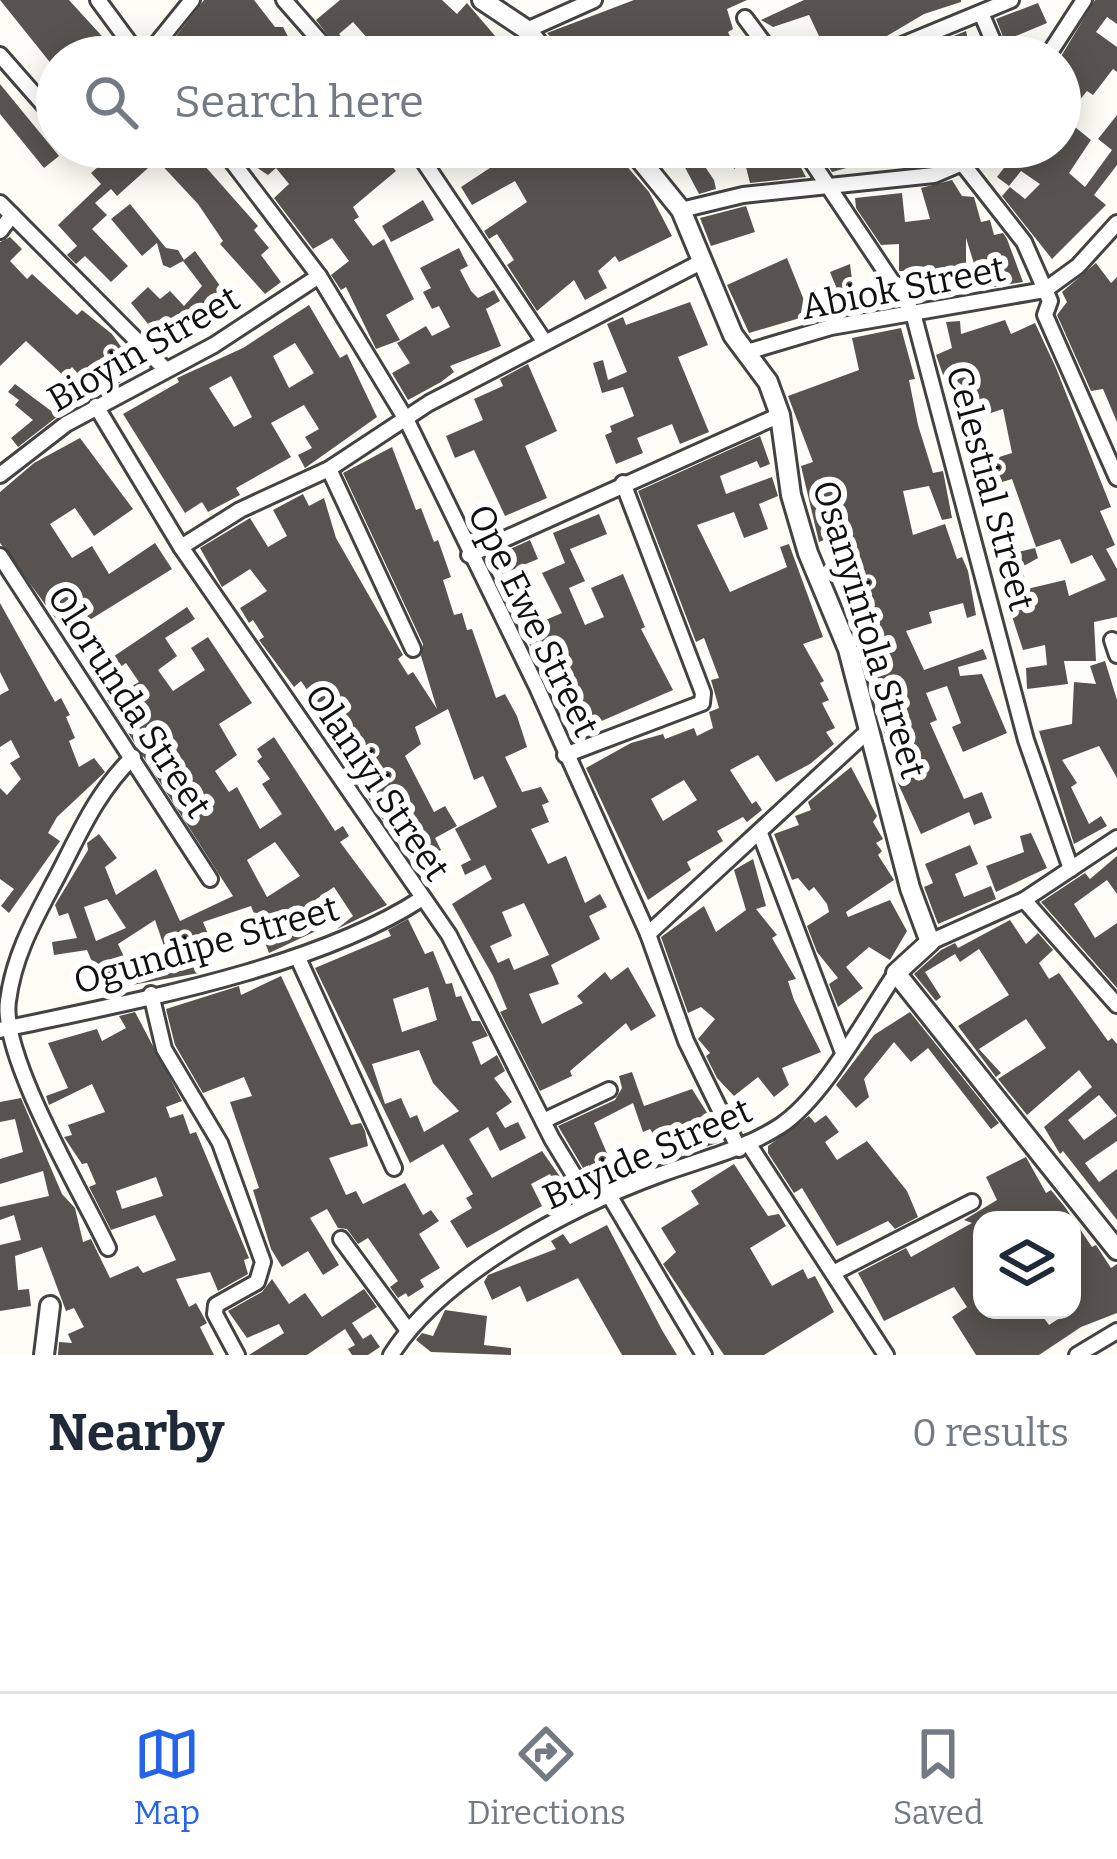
<!DOCTYPE html>
<style>
:root{--surface:#fff;--page:#f2f2f3;--text:#1f2937;--muted:#747a83;--line:#e0e1e3;--accent:#2563eb}
body{margin:0;font-family:Bitter,serif;background:var(--page);color:var(--text)}
.controls{position:absolute;right:36px;bottom:36px;display:grid;overflow:hidden;border-radius:24px;box-shadow:0 6px 30px #0003}
.controls button{width:108px;height:108px;display:grid;place-items:center;padding:0;border:0;border-bottom:3px solid var(--line);background:var(--surface);color:var(--text);font:60px sans-serif}
.list{margin:0;padding:0;list-style:none}
h2{display:flex;justify-content:space-between;align-items:center;height:156px;margin:0;padding:0 48px;font-size:51px}
h2 small{font-size:39px;font-weight:400;color:var(--muted)}
.icon{flex:none;width:66px;height:66px;fill:none;stroke:currentColor;stroke-width:2;stroke-linecap:round;stroke-linejoin:round}
.map{position:relative;flex:none;width:1117px;height:1355px;overflow:hidden}
.search{position:absolute;background:var(--surface);box-shadow:0 6px 30px #0003;left:36px;right:36px;top:36px;height:132px;display:flex;align-items:center;gap:30px;box-sizing:border-box;padding:0 42px;border-radius:66px;color:var(--muted);font-size:45px}
.sheet{height:336px;background:var(--surface)}
nav{display:flex;justify-content:space-around;align-items:center;box-sizing:border-box;height:168px;border-top:3px solid var(--line);background:var(--surface);font-size:33px;color:var(--muted)}
nav a{display:grid;justify-items:center;gap:6px}
nav .on{color:var(--accent)}
.map>svg:first-child{display:block}
.building{fill:#58534e;fill-rule:evenodd}
.lines{fill:none;stroke-linecap:round;stroke-linejoin:round}
.minor-casing{stroke:#434343;stroke-width:20}
.tertiary-casing{stroke:#434343;stroke-width:24}
.minor{stroke:#fff;stroke-width:14}
.tertiary{stroke:#fff;stroke-width:18}
.labels{text-anchor:middle;stroke-width:12;stroke-linejoin:round;paint-order:stroke}
.street-label{font-size:36px;fill:#101010;stroke:#fff}
</style>
<div class="map">
<svg width="1117" height="1355" viewBox="0 0 1117 1355">
<rect width="100%" height="100%" fill="#fefdf5"/>
<g class="building">
<path d="M0,0H69L121,57H57V71Z"/>
<path d="M204,0H254L275,27H283L293,46L279,57H160Z"/>
<path d="M340,0H442L457,14L467,3L513,57H384L353,22L339,34L358,57H345L316,20Z"/>
<path d="M634,0H747L727,9L733,29L728,32L739,57H696L690,44L674,57H609L602,46L571,57L565,42L557,45L547,33Z"/>
<path d="M804,0H961V2L924,14L865,49L829,57L809,15L773,27L761,20Z"/>
<path d="M1095,0H1117V24L1107,17L1096,32L1117,47V72L1113,69L1093,95L1087,91L1069,113L1074,117L1070,123L1091,140L1069,173L1085,187L1112,150L1098,139L1117,115V165L1094,195L1106,205L1052,259L1002,196L1010,187L1025,199L1040,184L1021,171L1009,186L997,177L1010,160L994,147H1060V58Z"/>
<path d="M1038,3L1047,23L1011,38L1023,57H1011L996,19Z"/>
<path d="M966,31L972,57H919L916,51Z"/>
<path d="M0,84L59,156L44,168L0,114Z"/>
<path d="M121,147L134,159L147,147H188L258,226L254,230L269,248L261,255L281,282L265,294L220,244L223,241L198,204L157,160L117,196L111,189L95,203L107,215L92,229L128,266L111,282L85,256L76,264L67,255L77,246L58,225L101,184L91,173Z"/>
<path d="M239,147H375L396,171L353,207L359,217L354,220L373,246L384,239L414,299L386,315L400,340L376,349L346,287L341,290L331,275L349,261L332,238L313,249L274,198L289,184L276,168L268,175L256,167Z"/>
<path d="M484,147H593L606,165L618,156L649,192L672,236L619,262L615,256L598,271L607,288L585,300L574,280L537,311L507,265L514,260L497,234L489,239L484,231L527,202L515,181L472,205L461,187L496,164Z"/>
<path d="M728,147H783L788,164L798,162L806,177L750,183L745,163L734,169Z"/>
<path d="M816,147H870L875,160L832,172Z"/>
<path d="M693,149L714,180L716,189L699,194L680,158Z"/>
<path d="M952,180L962,196L974,197L981,222L990,220L994,235L1003,233L1007,239L1023,282L982,289L966,238V292L924,295V271H899V244L881,245L856,208L855,198L902,193L905,222L930,219L921,188Z"/>
<path d="M423,200L434,220L391,242L382,226Z"/>
<path d="M130,204L166,248L178,250L184,260L195,251L231,301L205,321L198,314L166,346L131,303L148,287L160,299L170,291L184,306L202,286L183,261L170,268L163,265L157,243L142,256L111,219Z"/>
<path d="M746,206L755,232L711,246L700,218Z"/>
<path d="M10,237L22,249L10,261L27,279L32,274L77,315L82,310L112,334L139,372L110,388L103,376L90,387L72,367L64,376L26,341L0,366V242Z"/>
<path d="M459,248L468,266L460,270L471,291L478,298L494,290L500,301L486,309L501,346L450,366L454,372L441,382L408,400L392,373L410,363L397,343L426,326L432,336L450,327L439,306L432,309L423,292L431,288L420,268Z"/>
<path d="M787,258L810,315L749,333L727,285Z"/>
<path d="M1096,263L1111,283L1117,277V422L1103,389L1091,391L1057,315L1067,302L1062,292Z"/>
<path d="M850,264L856,311L833,315L828,289L836,287L830,272Z"/>
<path d="M690,302L708,345L678,357L709,432L680,444L672,424L637,438L643,453L616,464L605,435L612,432L610,426L634,416L623,387L602,393L593,363L603,360L608,380L627,372L607,324L623,317L626,325Z"/>
<path d="M309,305L340,358L347,354L377,417L305,468L298,455L312,448L305,437L319,429L304,405L271,423L291,457L236,488L240,495L208,512L202,502L185,513L123,414L179,382L177,378L243,348ZM295,343L314,373L289,388L273,356ZM231,376L252,417L234,427L209,388Z"/>
<path d="M1005,320L1011,334L1035,323L1056,368L1111,507L1100,511L1115,545L1106,549L1117,569V617L1094,622L1096,661H1064L1068,684L1027,689L1026,668L1047,665L1045,645L1023,650L993,558L1035,548L1038,558L1022,567L1027,589L1065,580L1069,596L1106,580L1092,555L1071,564L1060,539L1036,547L1012,479L982,488L977,464L1012,453L1003,409L960,423L936,355L952,348L946,322L960,321L961,334Z"/>
<path d="M901,328L915,379L909,380L918,425L933,473L943,471L952,518L942,520L929,486L903,491L913,535L945,524L957,559L962,557L968,571L976,615L967,618L963,603L929,612L932,623L906,631L924,670L983,649L987,659L958,667L960,676L982,674L1007,733L963,752L952,727L961,723L947,686L926,693L937,720L930,723L964,799L982,792L992,818L974,825L969,812L921,834L896,779L918,769L904,734L888,741L883,730L865,660L869,657L852,622L874,612L853,563L860,560L853,543L840,548L835,536L819,542L801,466L813,462L788,396L859,370L852,338Z"/>
<path d="M528,364L557,431L525,446L547,498L505,516L474,450L455,458L446,436L483,420L474,399L503,386L500,379Z"/>
<path d="M15,384L58,416L18,447L11,438L33,420L15,405L19,400L8,392Z"/>
<path d="M760,436L770,464L760,468L757,461L720,476L726,494L772,477L778,496L759,504L768,529L744,538L734,512L697,525L730,592L787,567L780,547L789,544L823,637L803,644L824,681L820,683L829,700L822,703L835,728L826,732L834,744L810,764L776,782L758,755L730,770L752,804L756,801L762,810L747,822L743,817L717,831L723,841L687,862L691,870L648,900L586,768L631,743L663,734L665,739L694,728L697,736L713,728L709,712L719,708L711,680L719,678L704,638L696,642L638,491ZM684,780L697,800L663,821L651,799Z"/>
<path d="M80,438L133,509L94,536L75,508L50,524L72,558L92,546L109,574L155,543L172,569L67,634L0,543V492L34,463Z"/>
<path d="M392,447L416,510L421,508L434,542L438,540L451,577L443,580L454,615L462,613L467,630L472,629L496,698L505,694L517,716L527,747L505,757L522,792L541,787L549,802L542,805L549,822L531,829L548,864L566,856L585,903L600,894L607,907L589,916L600,939L551,965L559,984L529,994L542,1024L583,1003L577,996L605,972L611,980L628,967L656,1016L631,1031L626,1023L570,1071L572,1076L540,1091L500,1012L507,1009L493,976L452,904L492,879L485,865L465,875L461,865L471,860L455,829L497,807L483,776L474,780L448,709L415,727L421,744L405,756L434,812L445,806L457,826L435,838L441,850L413,863L323,733L337,724L323,703H316L301,681L294,687L259,640L264,637L253,620L249,623L240,608L267,591L250,569L222,587L200,548L250,518L268,547L287,536L273,510L303,494L309,506L324,498L336,538L403,655L398,659L408,675L413,672L437,709L421,656L423,644L343,473ZM524,903L549,955L514,970L509,958L498,963L490,946L512,936L502,912Z"/>
<path d="M599,514L607,534L570,549L585,581L569,588L585,625L604,617L591,588L623,574L645,627L641,629L673,690L574,733L522,630L562,613L542,573L565,563L553,533Z"/>
<path d="M530,540L538,559L497,576L490,558Z"/>
<path d="M0,603L55,702L61,698L70,715L66,717L75,738L69,741L79,767L94,758L105,772L57,817L48,833L60,841L9,913L1,906L14,889L0,879V788L7,795L21,779L10,763L20,757L11,740L0,747V695L9,690L0,672Z"/>
<path d="M187,607L195,619L165,638L177,656L158,670L173,691L205,670L191,648L208,637L252,703L219,724L237,755L215,771L229,792L237,787L260,829L282,814L262,784L270,779L257,761L262,757L257,749L274,737L335,831L343,826L349,836L340,842L387,905L337,929L353,916L334,887L315,900L320,908L306,917L316,931L269,953L251,906L203,922L216,953L205,956L210,971L104,990L87,950L54,955L52,942L77,938L68,913L59,916L55,905L88,850L87,843L99,834L117,858L105,867L116,895L156,869L180,921L233,896L107,700L139,682L126,663L96,684L89,673ZM275,842L300,876L267,897L247,860ZM107,899L126,928L96,941L84,907ZM155,920L166,952L126,961L118,944Z"/>
<path d="M1105,661L1117,700V778L1099,746L1062,760L1077,783L1071,787L1089,824L1101,816L1107,826L1074,844L1039,731L1072,724L1074,682L1096,684L1090,666Z"/>
<path d="M851,767L877,816L873,822L883,839L876,843L882,851L878,855L894,880L846,912L848,917L890,900L907,931L890,960L869,947L846,967L863,988L838,1007L829,984L838,978L817,952L807,926L829,912L827,904L814,887L809,891L798,878L792,880L774,834L799,825L795,816L811,810L808,802Z"/>
<path d="M1031,833L1047,868L996,892L986,866L1024,852L1020,836Z"/>
<path d="M970,845L978,864L955,874L964,897L991,886L996,899L938,924L924,887L933,883L925,864Z"/>
<path d="M1117,856V894L1107,880L1074,904L1095,938L1117,923V988L1041,902L1085,873L1090,879Z"/>
<path d="M753,859L766,906L756,909L777,935L772,938L796,979L788,981L794,1000L821,1052L782,1068L789,1085L774,1097L758,1077L734,1096L717,1078L706,1056L710,1053L698,1039L715,1019L701,1007L688,1013L661,937L704,906L716,932L746,910L734,870Z"/>
<path d="M408,919L425,954L433,951L446,984L452,983L456,997L461,996L472,1021H480L488,1036L472,1042L481,1065L497,1055L505,1071L494,1078L512,1102L496,1113L505,1128L518,1122L526,1138L500,1151L488,1127L469,1139L492,1178L542,1151L575,1198L566,1203L550,1174L531,1184L542,1206L467,1248L450,1221L472,1208L466,1198L473,1194L443,1144L410,1163L315,968L391,936L388,930ZM428,987L437,1020L402,1032L393,999ZM419,1050L433,1083L459,1111L424,1132L417,1115L410,1118L401,1098L385,1104L372,1064Z"/>
<path d="M1010,920L1026,944L1038,933L1053,950L1039,963L1049,979L1059,973L1108,1041L1112,1038L1117,1044V1141L1085,1163L1099,1182L1117,1169V1220L1063,1151L1060,1154L1044,1127L1092,1087L1079,1070L1027,1115L998,1079L1046,1048L1026,1019L979,1049L1001,1073L996,1077L958,1026L1009,995L979,949L960,962L955,954L925,972L941,997L936,1001L914,974L941,950L955,943L958,948ZM1099,1095L1117,1116L1084,1140L1068,1120Z"/>
<path d="M281,976L351,1125L361,1123L365,1131L368,1146L329,1158L346,1195L356,1191L363,1204L405,1183L423,1215L431,1210L439,1221L419,1234L440,1268L420,1280L424,1287L408,1297L406,1293L398,1298L390,1287L398,1281L368,1238L358,1244L347,1229L338,1228L327,1209L310,1218L339,1265L323,1275L308,1251L282,1267L271,1249L253,1190L259,1188L230,1102L252,1096L244,1077L203,1093L175,1045L166,1009L239,986L241,995Z"/>
<path d="M135,1012L182,1101L166,1107L170,1118L183,1114L190,1134L196,1132L249,1258L244,1260L248,1274L218,1291L210,1272L176,1279L189,1307L196,1303L207,1323L200,1327L214,1355H58L59,1342L72,1343L68,1334L84,1327L74,1308L66,1311L42,1247L15,1256L18,1290L29,1289L31,1306L0,1311V1245L21,1240L14,1215L0,1220V1207L49,1196L43,1171L0,1184V1159L23,1152L15,1119L0,1122V1102L21,1098L62,1194L75,1208L83,1242L91,1239L110,1278L138,1266L143,1273L176,1260L155,1215L111,1230L89,1187L96,1184L87,1163L82,1164L64,1137L72,1135L68,1125L105,1112L92,1084L49,1105L46,1096L68,1088L48,1043L97,1029L102,1041L126,1028L119,1016ZM156,1177L163,1196L122,1209L116,1191Z"/>
<path d="M910,1012L999,1123L991,1129L928,1048L911,1062L894,1042L864,1079L869,1097L856,1108L836,1085L874,1035Z"/>
<path d="M632,1072L644,1106L692,1089L713,1122L717,1143L671,1159L650,1129L643,1132L633,1103L594,1123L618,1179L599,1187L589,1165L583,1168L558,1126L615,1100L622,1088L619,1076Z"/>
<path d="M826,1115L839,1132L825,1142L837,1160L867,1141L907,1191L918,1217L895,1229L888,1221L837,1246L802,1188L794,1193L768,1153V1146L809,1116L815,1123Z"/>
<path d="M1026,1157L1046,1193L1051,1190L1065,1207L1092,1247L1096,1245L1111,1268L1117,1264V1313L1081,1327L1039,1355H976L952,1317L967,1307L954,1287L884,1321L858,1273L906,1248L911,1257L972,1223L964,1220L997,1200L986,1177ZM982,1220H1072V1310L1049,1325L1038,1310H982Z"/>
<path d="M734,1164L768,1216L779,1214L786,1226L750,1248L772,1286L803,1269L808,1279L815,1276L834,1312L764,1355H724L663,1264L676,1252L661,1228L699,1204L691,1191Z"/>
<path d="M607,1225L662,1330L677,1355H622L578,1278L527,1302L520,1286L492,1300L484,1282L488,1275L556,1249L551,1241L563,1234L570,1244Z"/>
<path d="M272,1279L289,1304L305,1293L322,1317L364,1289L377,1307L352,1323L363,1339L371,1334L380,1347L368,1355H352L348,1349L355,1345L345,1329L307,1355H249L284,1333L279,1324L247,1338L228,1311L262,1292Z"/>
<path d="M445,1310L487,1316L484,1345L511,1348V1355L431,1352L416,1340L422,1333L433,1336Z"/>
</g>
<g class="lines">
<g class="minor-casing">
<g id="minor">
<path d="M98,0L140,57"/>
<path d="M284,0L334,57"/>
<path d="M981,13L1000,57"/>
<path d="M745,18L774,57"/>
<path d="M527,30L594,0"/>
<path d="M0,55L57,120"/>
<path d="M146,57L192,0"/>
<path d="M873,57L1011,0"/>
<path d="M1047,57L1084,0"/>
<path d="M221,147L319,276L407,421L536,685L648,934L686,1041L739,1149"/>
<path d="M414,147L544,341"/>
<path d="M802,147L913,313L1026,740L1071,869"/>
<path d="M962,163L1024,242L1050,301L1045,315L1117,478"/>
<path d="M0,203L166,370"/>
<path d="M681,210L743,195L934,175L962,163L976,147"/>
<path d="M0,231L12,215"/>
<path d="M747,352L831,327L1045,290L1078,266L1117,223"/>
<path d="M96,406L181,547L449,935L552,1139L591,1203"/>
<path d="M329,469L413,649"/>
<path d="M0,475L66,424L214,345L319,276"/>
<path d="M181,547L240,510L329,469L429,403L703,261"/>
<path d="M469,555L780,415"/>
<path d="M0,556L210,879"/>
<path d="M1112,640L1117,655"/>
<path d="M565,755L702,703L703,693L623,483"/>
<path d="M761,836L842,1050"/>
<path d="M1024,900L1117,1005"/>
<path d="M648,934L869,730"/>
<path d="M930,942L1024,900L1117,838"/>
<path d="M298,958L394,1168"/>
<path d="M151,994L164,1049L220,1143L263,1262L257,1282L216,1305L215,1314L237,1355"/>
<path d="M0,1030C128,1002 312,970 421,899"/>
<path d="M543,1121L609,1090"/>
<path d="M748,1143L886,1355"/>
<path d="M609,1195L704,1355"/>
<path d="M341,1239L407,1329"/>
<path d="M108,1248C82,1193 0,1056 8,1001C14,953 37,915 59,873C81,830 98,791 133,757"/>
<path d="M835,1272L972,1202"/>
<path d="M391,1355C443,1273 571,1207 661,1174C702,1159 743,1150 780,1126C824,1097 865,1018 896,973"/>
<path d="M1077,1355L1117,1331"/>
</g>
</g>
<g class="tertiary-casing">
<g id="tertiary">
<path d="M482,0L527,30L549,57"/>
<path d="M630,147L681,210L733,335L768,382L780,415L791,495L808,553L848,649L910,888L930,942L896,973L1117,1250"/>
<path d="M44,1355L50,1306"/>
</g>
</g>
<use href="#minor" class="minor"/>
<use href="#tertiary" class="tertiary"/>
</g>
<g class="labels">
<g class="street-label">
<text transform="translate(903 287) rotate(-11)" y="13">Abiok Street</text>
<text transform="translate(143 348) rotate(-30)" y="13">Bioyin Street</text>
<text transform="translate(991 488) rotate(75)" y="13">Celestial Street</text>
<text transform="translate(534 620) rotate(64)" y="13">Ope Ewe Street</text>
<text transform="translate(870 629) rotate(73)" y="13">Osanyintola Street</text>
<text transform="translate(130 701) rotate(57)" y="13">Olorunda Street</text>
<text transform="translate(378 782) rotate(56)" y="13">Olaniyi Street</text>
<text transform="translate(206 944) rotate(-16)" y="13">Ogundipe Street</text>
<text transform="translate(647 1153) rotate(-24)" y="13">Buyide Street</text>
</g>
</g>
</svg>
<div class="controls">
<button><svg class="icon" aria-label="layers" viewBox="0 0 24 24"><path d="M12 4l9 5-9 5-9-5zM3 14l9 5 9-5"/></svg></button>
</div>
<div class="search"><svg class="icon" aria-label="search" viewBox="0 0 24 24"><circle cx="10" cy="10" r="6"/><path d="M15 15l6 6"/></svg>Search here</div>
</div>
<section class="sheet">
<h2>Nearby<small>0 results</small></h2>
<ul class="list">
</ul>
</section>
<nav>
<a class="on"><svg class="icon" aria-label="map" viewBox="0 0 24 24"><path d="M3 6l6-2 6 2 6-2v14l-6 2-6-2-6 2zM9 4v14M15 6v14"/></svg>Map</a>
<a><svg class="icon" aria-label="directions" viewBox="0 0 24 24"><path d="M12 3l9 9-9 9-9-9zM9 14v-3h6M13 9l2 2-2 2"/></svg>Directions</a>
<a><svg class="icon" aria-label="saved" viewBox="0 0 24 24"><path d="M7 4h10v16l-5-4-5 4z"/></svg>Saved</a>
</nav>
